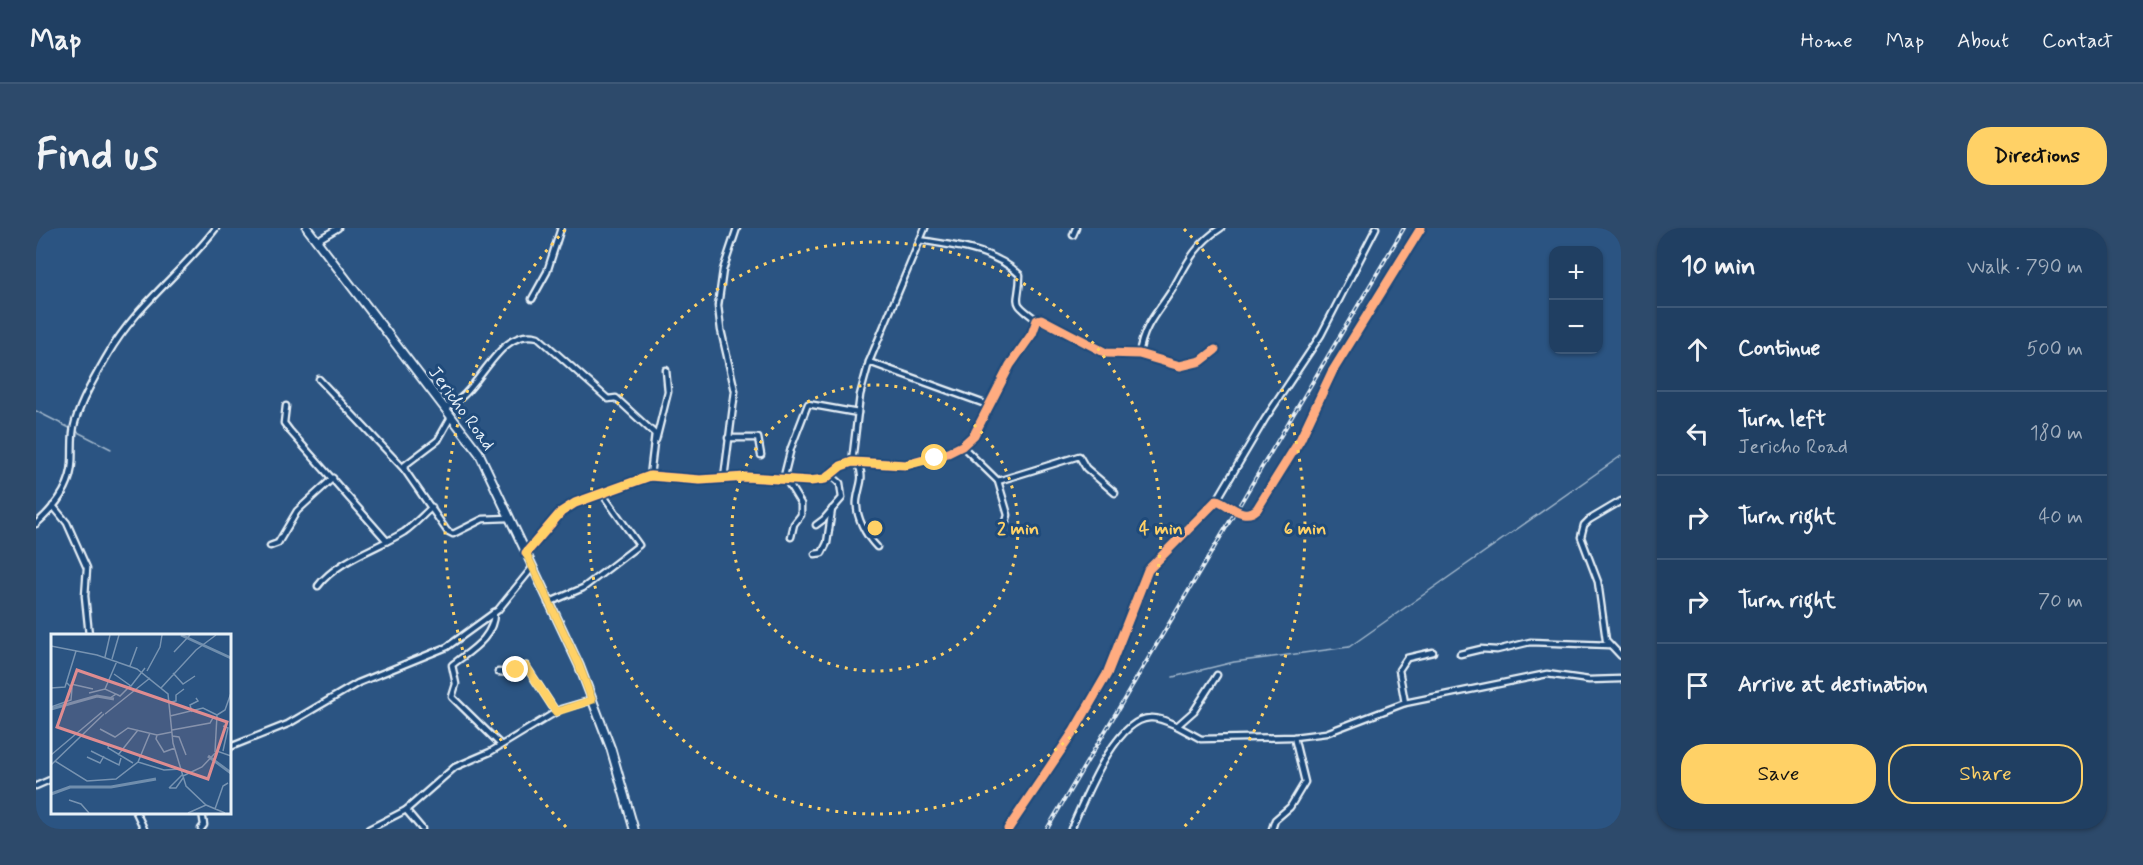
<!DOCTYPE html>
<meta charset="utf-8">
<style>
:root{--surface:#203f62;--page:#2d4a6b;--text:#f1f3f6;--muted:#a2afbe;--line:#3d5877;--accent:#ffd166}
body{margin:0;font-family:Mynerve,sans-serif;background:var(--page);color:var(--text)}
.controls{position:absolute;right:18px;top:18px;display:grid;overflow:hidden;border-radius:12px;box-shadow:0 2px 4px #0004}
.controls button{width:54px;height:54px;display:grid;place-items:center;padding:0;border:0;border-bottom:2px solid var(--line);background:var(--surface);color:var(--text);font:30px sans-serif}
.stop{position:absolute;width:18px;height:18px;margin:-14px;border:4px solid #ffd166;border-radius:50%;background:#fff}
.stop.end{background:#ffd166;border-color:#fff;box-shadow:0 2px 6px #0008}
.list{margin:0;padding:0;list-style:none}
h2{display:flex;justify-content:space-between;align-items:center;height:78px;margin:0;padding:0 24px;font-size:26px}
h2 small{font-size:20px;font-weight:400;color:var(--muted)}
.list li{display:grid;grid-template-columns:39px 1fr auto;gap:18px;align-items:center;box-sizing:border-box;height:84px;padding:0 24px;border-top:2px solid var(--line)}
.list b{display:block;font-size:22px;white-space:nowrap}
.list p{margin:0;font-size:20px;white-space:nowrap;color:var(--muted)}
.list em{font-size:20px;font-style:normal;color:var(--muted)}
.actions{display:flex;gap:12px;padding:18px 24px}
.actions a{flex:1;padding:14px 0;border:2px solid var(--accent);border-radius:24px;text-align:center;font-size:21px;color:var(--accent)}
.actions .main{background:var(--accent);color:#111}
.icon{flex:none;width:33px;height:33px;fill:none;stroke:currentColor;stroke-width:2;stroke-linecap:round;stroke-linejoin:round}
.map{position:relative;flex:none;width:1585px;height:601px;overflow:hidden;border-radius:24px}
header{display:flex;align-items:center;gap:36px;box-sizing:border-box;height:84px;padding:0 30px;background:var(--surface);border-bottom:2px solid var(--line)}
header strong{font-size:28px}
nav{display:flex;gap:33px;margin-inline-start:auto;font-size:21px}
.intro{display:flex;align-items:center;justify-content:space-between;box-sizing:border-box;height:144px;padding:0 36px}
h1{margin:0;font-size:42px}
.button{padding:15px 27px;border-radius:24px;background:var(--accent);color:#111;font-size:21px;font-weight:700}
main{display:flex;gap:36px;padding:0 36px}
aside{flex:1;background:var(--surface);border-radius:24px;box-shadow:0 2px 4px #0004}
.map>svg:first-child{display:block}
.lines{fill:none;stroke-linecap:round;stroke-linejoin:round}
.stream{stroke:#a0b6cb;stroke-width:1.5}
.street-tunnel{stroke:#476c94;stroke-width:4.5;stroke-dasharray:4.5 2;stroke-linecap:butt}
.street-casing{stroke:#e8f1f8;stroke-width:9}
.secondary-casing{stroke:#e8f1f8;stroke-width:11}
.street{stroke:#1f4a7a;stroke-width:4.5}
.secondary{stroke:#1f4a7a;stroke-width:7}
.rail-casing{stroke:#e8f1f8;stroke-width:4}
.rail{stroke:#1f4a7a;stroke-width:1.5;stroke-dasharray:4.5;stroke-linecap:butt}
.cycleway-casing{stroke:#1f4a7a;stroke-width:13}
.cycleway{stroke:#ffac80;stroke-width:9}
.route{stroke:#ffd166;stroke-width:8}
.ring{fill:none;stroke:#ffd166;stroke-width:3;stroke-dasharray:3 6}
.labels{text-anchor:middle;stroke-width:6;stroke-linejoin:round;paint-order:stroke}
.street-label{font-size:18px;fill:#e8f1f8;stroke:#1f4a7a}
.inset-river{fill:none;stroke:#708ead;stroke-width:3}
.inset-road{fill:none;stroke:#7793b1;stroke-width:1.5}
.view{fill:#df8c90;fill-opacity:0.15;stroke:#df8c90;stroke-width:3}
.inset-edge{fill:none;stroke:#e8f1f8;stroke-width:3}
.centre{fill:#ffd166;stroke:#1f4a7a;stroke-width:3}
.ring-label{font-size:18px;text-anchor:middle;font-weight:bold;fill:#ffd166;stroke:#1f4a7a;stroke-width:6;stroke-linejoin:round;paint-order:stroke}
</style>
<header>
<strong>Map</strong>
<nav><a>Home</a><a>Map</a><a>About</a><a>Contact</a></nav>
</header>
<div class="intro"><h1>Find us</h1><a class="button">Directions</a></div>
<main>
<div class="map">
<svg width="1585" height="601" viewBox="0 0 1585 601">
<rect width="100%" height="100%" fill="#2b5482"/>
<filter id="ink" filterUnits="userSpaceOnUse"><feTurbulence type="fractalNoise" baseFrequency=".0167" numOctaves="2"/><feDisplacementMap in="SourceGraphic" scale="12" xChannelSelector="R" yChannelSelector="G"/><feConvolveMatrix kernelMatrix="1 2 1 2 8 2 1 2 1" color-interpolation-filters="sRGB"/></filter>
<g filter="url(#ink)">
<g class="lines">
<g class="stream">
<path d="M0,183L75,221"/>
<path d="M1137,449L1198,434L1313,419L1585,228"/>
</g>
<path class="street-tunnel" d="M1192,277L1207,286"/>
<g class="street-casing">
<g id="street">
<path d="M1037,7L1040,0"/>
<path d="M884,12C919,18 958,21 984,47C984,77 972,71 1001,92"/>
<path d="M280,13L302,0"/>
<path d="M496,71L511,44L525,0"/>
<path d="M1103,126C1108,94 1124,83 1139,57C1152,33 1161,15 1185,0"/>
<path d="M833,134L952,177"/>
<path d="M283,151L368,241L411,303L417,306L447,291L473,290"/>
<path d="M250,178L248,195L254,203L351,313"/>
<path d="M408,180C444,169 460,98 502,109L572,171L580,170L619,206L614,248"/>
<path d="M692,210H722L725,227"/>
<path d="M620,212L632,164L630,142"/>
<path d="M926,218L962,253L1043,228L1050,240L1079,265"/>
<path d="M816,234L824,167L833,134L889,0"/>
<path d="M822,236C829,251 823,256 821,272C819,288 830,308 841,319"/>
<path d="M368,241L369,237L402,212L415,189"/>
<path d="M688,250L699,163L685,102L682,78L687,42L701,0"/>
<path d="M747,252L755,220L772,176L822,185"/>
<path d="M751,253L765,276V287L758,296L755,309"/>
<path d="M962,253L972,287L970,294"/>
<path d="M1181,272L1229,191L1285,107L1340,0"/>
<path d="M1585,273L1553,292L1548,297L1545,309L1562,354L1570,412L1585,428"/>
<path d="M17,278L31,295L51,340L49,368L53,407"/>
<path d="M1207,286H1215L1221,281L1264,212L1296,144L1385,0"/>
<path d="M0,296C17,281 35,259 36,235C37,222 35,207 39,194C46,171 59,149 71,128C99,78 146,45 180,0"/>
<path d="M780,297L788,291L806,270L804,255L795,247"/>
<path d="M234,318L242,315L261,283L297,250"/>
<path d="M490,325L525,284L539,275L614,248L664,252L710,249L774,253L789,251L805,238L816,234L870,237L912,225L926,218L938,207L974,137L996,106L1001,92L1005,91L1070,125L1103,126L1144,138L1165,133L1179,122"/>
<path d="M779,326L786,325L791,315L796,281"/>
<path d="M282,358C300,333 342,320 368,304C378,297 387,287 396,279"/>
<path d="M512,375L547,360L603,317L570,271L568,263"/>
<path d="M458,384C458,410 435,422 416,437L420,456L416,469L465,517"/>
<path d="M1424,426L1445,421L1461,422L1494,414L1573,417"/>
<path d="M462,444L476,445L490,438L520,484"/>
<path d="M1181,447L1158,483L1141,498L1165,511L1258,509L1290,505L1369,475L1363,442L1371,430L1397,424"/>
<path d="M1369,475L1511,446L1553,452L1585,451"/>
<path d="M194,519L252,496L322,455L411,419L462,382L496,340"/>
<path d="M0,558L16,551"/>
<path d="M370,582L386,601"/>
<path d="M100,584L108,601"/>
<path d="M165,601L168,597L166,584"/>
<path d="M333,601L370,582L419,539L454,524L525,481L556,472"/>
<path d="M972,601L1038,503L1071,446L1112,342L1181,272L1192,277"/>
<path d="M1035,601C1048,573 1079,491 1114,490C1123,489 1132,494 1141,498"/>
<path d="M1236,601L1239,592L1254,579L1269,554L1258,509"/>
</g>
</g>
<g class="secondary-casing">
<path id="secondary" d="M271,0L443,225L543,437L575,521L598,601"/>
</g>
<use href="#street" class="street"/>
<use href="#secondary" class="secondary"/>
<g class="rail-casing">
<path id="rail" d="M1011,601L1368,0"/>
</g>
<use href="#rail" class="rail"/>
<g class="cycleway-casing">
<g id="cycleway">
<path d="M490,325L525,284L539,275L614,248L664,252L710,249L774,253L789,251L805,238L816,234L870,237L912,225L926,218L938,207L974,137L996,106L1001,92L1005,91L1070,125L1103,126L1144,138L1165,133L1179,122"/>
<path d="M972,601L1038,503L1071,446L1112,342L1181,272C1194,277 1208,293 1221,281L1264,212L1296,144L1385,0"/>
</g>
</g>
<use href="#cycleway" class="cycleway"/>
</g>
</g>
<g class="lines" filter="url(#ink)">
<path class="route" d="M480,442L490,438L520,484L556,472L543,437L490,325L525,284L539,275L614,248L664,252L710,249L774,253L789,251L805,238L816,234L870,237L899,230"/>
</g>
<g class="ring">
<circle cx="839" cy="300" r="143"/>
<circle cx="839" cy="300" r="286"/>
<path d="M530 599A430 430 0 0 1 530 1M1148 1A430 430 0 0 1 1148 599"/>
</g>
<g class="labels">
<g class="street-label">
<text transform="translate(426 180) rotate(54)" y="6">Jericho Road</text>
</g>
</g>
<g transform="translate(15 406)">
<rect width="180" height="180" fill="#2b5482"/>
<path class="inset-river" d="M130,1L180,24M0,75L46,62L63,65M157,122L180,139M0,160L19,153H60L105,145"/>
<path class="inset-road" d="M0,12L46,21L86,35L117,60L122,109L135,152L155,171L174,179M123,18L139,1M54,23L59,1M61,25L68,1M79,32L86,13M96,37L109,13L111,1M122,39L132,50L144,42M63,40L80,52L94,34M20,50L42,55M0,54L14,53L25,17M110,54L145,16L165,1M54,55L66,27M38,59L54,55L65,60L59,64M65,60L69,62L79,52M120,68L125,67V61L133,55M0,73L20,66L21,54L15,48M141,78L139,71L147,67L145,64M54,80L99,44M119,82L152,74L166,81M172,92L177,94L172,117M49,95L64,103L77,94L106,101L121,98M121,96L159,89L163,82M106,101L105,105L113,118L124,114M121,102L128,103L135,121M58,110L57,114L82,129M40,117L68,131L70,124M164,118L166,81L174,76L180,59M0,121L51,78M67,121L87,96M36,123L49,129L53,122M4,127L36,147L65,145L87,128L99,99M87,128L113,136L130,135M0,131L53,80M132,142L151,133L166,117L180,122M118,154L132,140M118,154H125L132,144M18,166L30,170L38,179M164,175L172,152L177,149M137,179L155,171"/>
<path class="view" d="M26,36L176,88L157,145L6,93Z"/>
<rect width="180" height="180" class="inset-edge"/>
</g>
<circle cx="839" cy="300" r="9" class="centre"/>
<g class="ring-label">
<text x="982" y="306">2 min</text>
<text x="1125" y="306">4 min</text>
<text x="1269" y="306">6 min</text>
</g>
</svg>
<div class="controls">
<button>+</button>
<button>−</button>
</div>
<div class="stop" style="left:899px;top:230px"></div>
<div class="stop end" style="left:480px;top:442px"></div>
</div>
<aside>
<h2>10 min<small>Walk · 790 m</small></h2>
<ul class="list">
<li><svg class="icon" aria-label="ahead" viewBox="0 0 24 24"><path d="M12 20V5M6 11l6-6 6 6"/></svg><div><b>Continue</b></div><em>500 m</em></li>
<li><svg class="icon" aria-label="left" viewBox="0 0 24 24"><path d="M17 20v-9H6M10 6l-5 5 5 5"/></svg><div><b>Turn left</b><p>Jericho Road</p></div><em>180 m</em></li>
<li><svg class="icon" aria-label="right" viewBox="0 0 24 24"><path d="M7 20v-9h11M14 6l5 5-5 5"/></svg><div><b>Turn right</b></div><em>40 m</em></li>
<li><svg class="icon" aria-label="right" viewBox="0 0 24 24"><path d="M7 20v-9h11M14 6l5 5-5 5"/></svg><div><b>Turn right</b></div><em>70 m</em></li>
<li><svg class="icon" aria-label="arrive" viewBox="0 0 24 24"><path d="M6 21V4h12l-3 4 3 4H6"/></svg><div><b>Arrive at destination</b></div></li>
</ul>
<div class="actions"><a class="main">Save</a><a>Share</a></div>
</aside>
</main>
